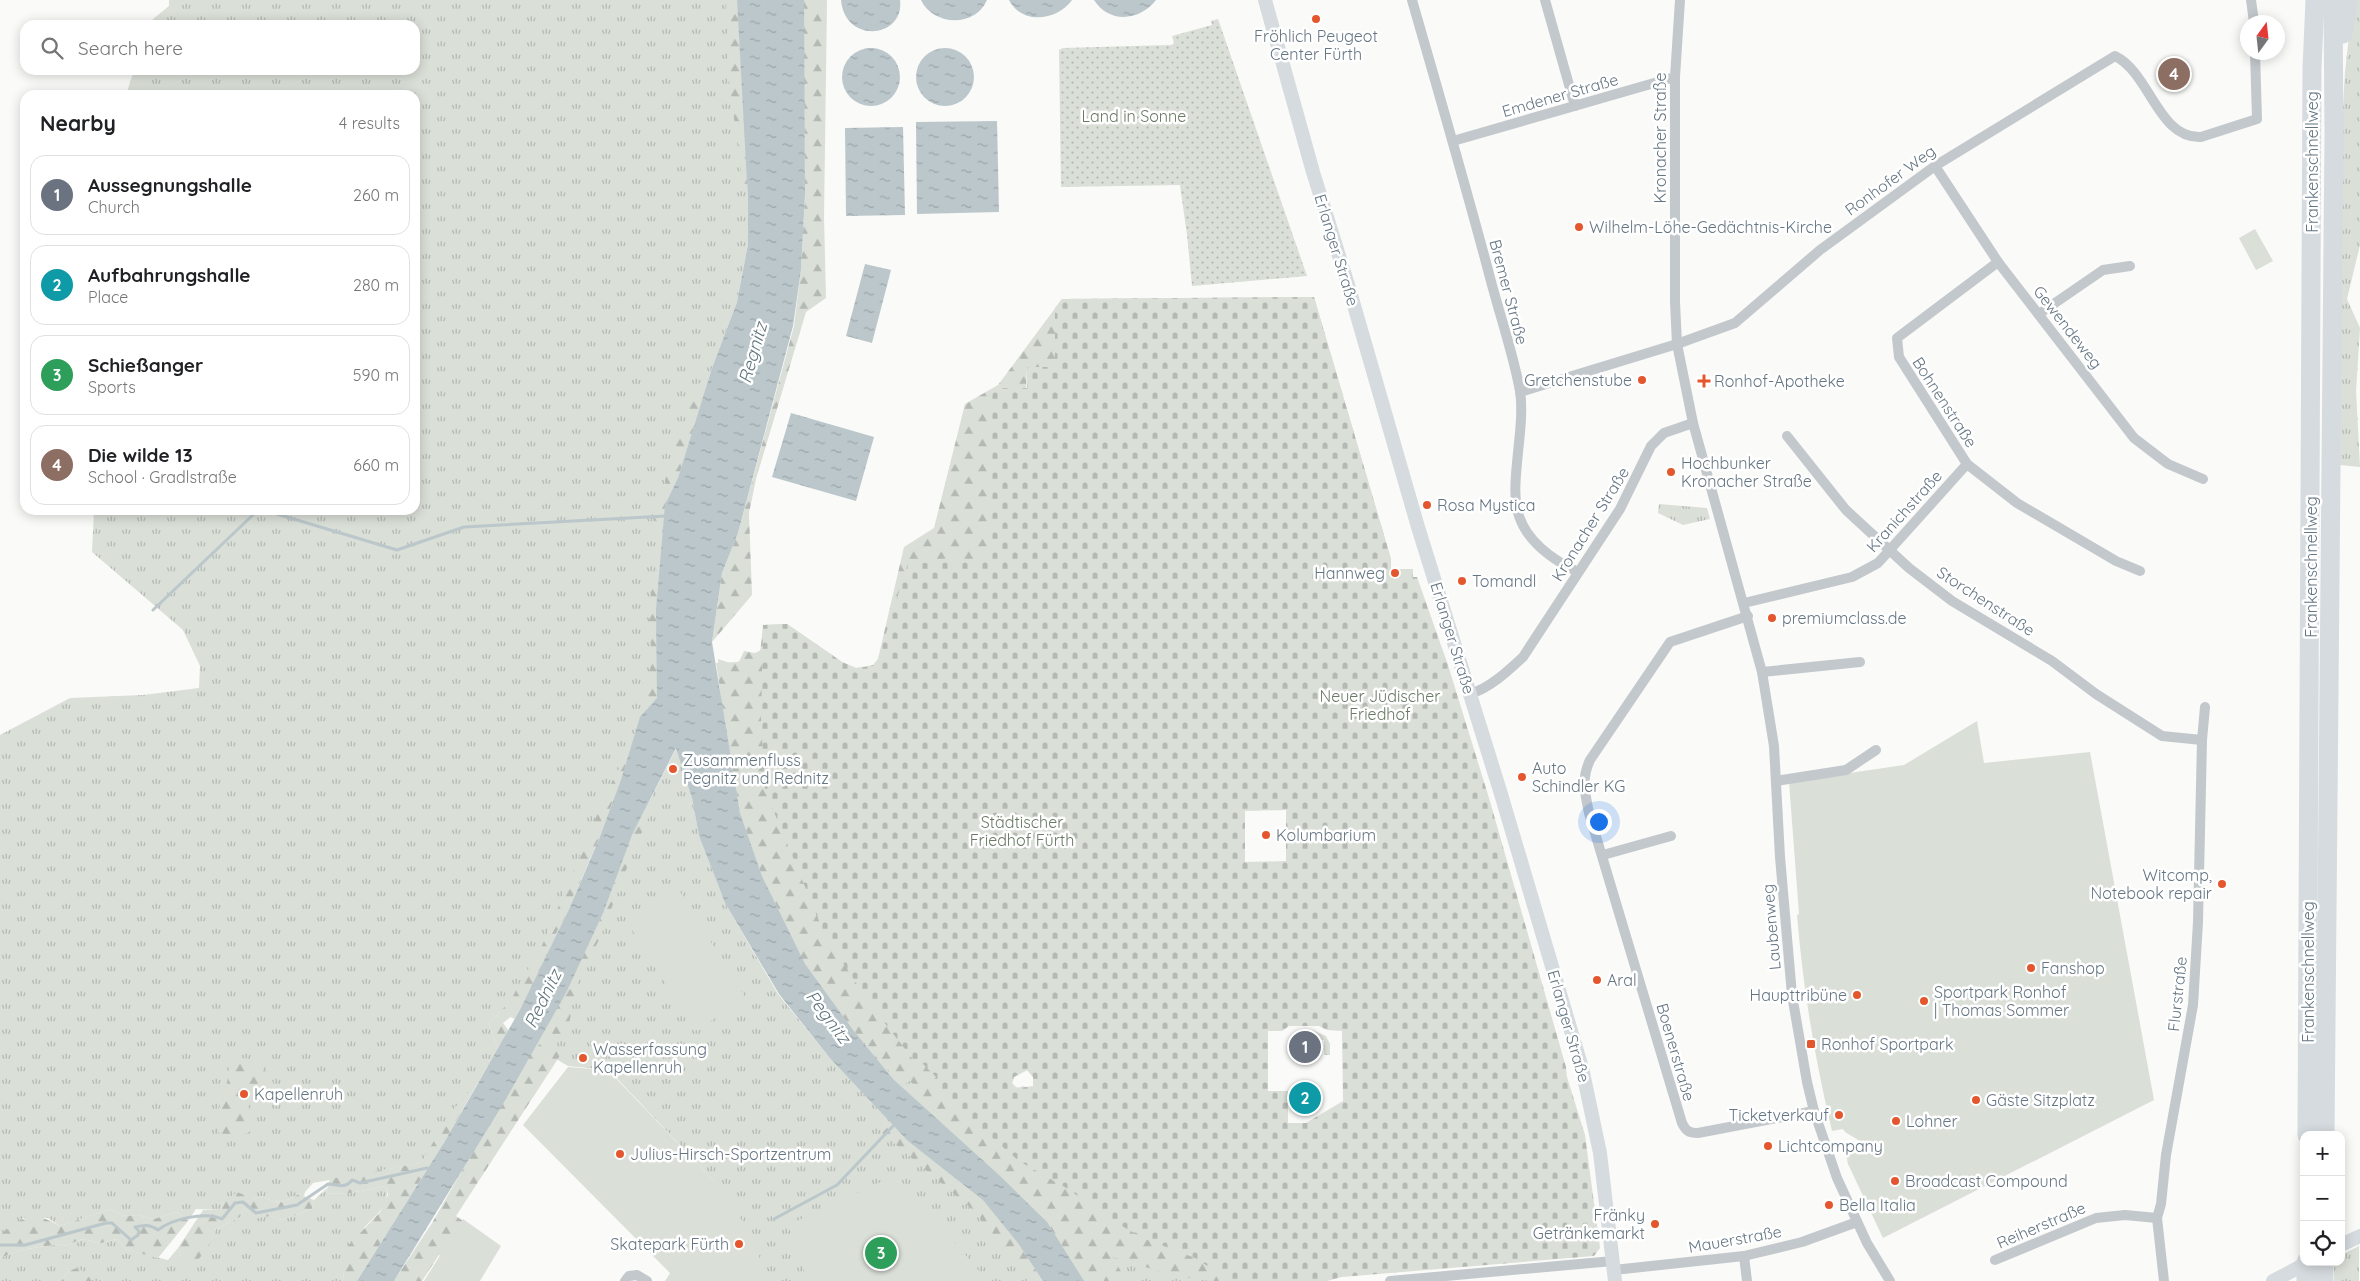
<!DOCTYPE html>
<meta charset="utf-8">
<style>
:root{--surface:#fff;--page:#f6f6f6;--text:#202124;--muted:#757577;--line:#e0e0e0;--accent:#e4572e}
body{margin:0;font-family:Quicksand,sans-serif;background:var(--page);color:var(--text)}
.controls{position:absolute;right:15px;bottom:15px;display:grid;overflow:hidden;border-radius:10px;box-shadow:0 2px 12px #0003}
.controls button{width:45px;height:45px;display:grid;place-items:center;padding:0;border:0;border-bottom:1px solid var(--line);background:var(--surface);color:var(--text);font:25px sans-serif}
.compass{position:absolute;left:2240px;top:15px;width:45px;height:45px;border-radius:50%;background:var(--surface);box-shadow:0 2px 12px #0003;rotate:15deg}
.you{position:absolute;left:1598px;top:821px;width:18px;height:18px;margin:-12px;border:4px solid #fff;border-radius:50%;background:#1a73e8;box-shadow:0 0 0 8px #1a73e833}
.badge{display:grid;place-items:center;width:32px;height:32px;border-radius:50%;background:var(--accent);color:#fff;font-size:16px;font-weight:700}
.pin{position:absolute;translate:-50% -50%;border:2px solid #fff;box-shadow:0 1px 5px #0006}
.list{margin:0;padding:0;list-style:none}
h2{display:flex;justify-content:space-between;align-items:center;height:65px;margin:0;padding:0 20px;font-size:21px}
h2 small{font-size:16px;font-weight:400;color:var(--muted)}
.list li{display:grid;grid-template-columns:32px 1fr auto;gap:15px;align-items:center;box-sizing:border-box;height:80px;margin:0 10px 10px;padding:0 10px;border:1px solid var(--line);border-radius:15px}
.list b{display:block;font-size:19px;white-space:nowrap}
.list p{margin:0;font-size:16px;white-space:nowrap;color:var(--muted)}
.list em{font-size:16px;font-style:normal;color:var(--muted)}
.icon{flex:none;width:28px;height:28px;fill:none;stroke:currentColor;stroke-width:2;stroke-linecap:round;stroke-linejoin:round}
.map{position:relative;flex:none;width:2360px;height:1281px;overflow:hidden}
.search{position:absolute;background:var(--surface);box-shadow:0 2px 12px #0003;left:20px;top:20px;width:400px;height:55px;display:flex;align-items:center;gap:12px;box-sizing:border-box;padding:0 18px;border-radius:15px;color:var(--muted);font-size:19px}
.panel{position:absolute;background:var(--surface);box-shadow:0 2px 12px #0003;left:20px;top:90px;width:400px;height:425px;border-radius:15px}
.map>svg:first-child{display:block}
.grass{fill:url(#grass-tufts)}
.forest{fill:url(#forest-firs)}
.cemetery{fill:url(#cemetery-stones);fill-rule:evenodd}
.garden{fill:url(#garden-dots)}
.pitch{fill:#dadfd7}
.water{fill:url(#water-ripples)}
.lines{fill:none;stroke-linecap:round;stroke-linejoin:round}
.stream{stroke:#bbc7cb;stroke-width:3}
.street{stroke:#c3c8cc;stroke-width:10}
.secondary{stroke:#d6dbdf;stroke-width:14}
.highway{stroke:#d6dbdf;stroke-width:19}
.poi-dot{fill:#e4572e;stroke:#fff;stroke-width:2}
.labels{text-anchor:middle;stroke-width:5;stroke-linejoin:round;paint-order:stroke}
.poi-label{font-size:16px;fill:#657683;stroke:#fff;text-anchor:start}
.street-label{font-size:16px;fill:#657683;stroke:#fff}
.park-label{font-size:16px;fill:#687a64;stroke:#fff}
.water-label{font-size:18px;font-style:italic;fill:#60757c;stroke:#fff}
</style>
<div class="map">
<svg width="2360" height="1281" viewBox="0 0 2360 1281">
<defs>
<pattern id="grass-tufts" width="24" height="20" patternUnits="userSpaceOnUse" patternTransform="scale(1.25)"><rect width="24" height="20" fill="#dadfd7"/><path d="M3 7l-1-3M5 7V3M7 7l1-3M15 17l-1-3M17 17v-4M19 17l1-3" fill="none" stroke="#b4b9b4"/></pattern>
<pattern id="forest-firs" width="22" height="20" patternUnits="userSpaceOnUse" patternTransform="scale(1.25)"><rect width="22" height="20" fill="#dadfd7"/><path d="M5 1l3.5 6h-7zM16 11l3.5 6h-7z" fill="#b4b9b4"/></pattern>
<pattern id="cemetery-stones" width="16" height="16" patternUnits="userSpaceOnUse" patternTransform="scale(1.25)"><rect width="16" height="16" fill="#dadfd7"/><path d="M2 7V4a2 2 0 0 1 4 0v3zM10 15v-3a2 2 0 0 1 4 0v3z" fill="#b4b9b4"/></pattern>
<pattern id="garden-dots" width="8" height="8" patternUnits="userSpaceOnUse" patternTransform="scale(1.25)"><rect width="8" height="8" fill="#dadfd7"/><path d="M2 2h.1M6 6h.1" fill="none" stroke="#b4b9b4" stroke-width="1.8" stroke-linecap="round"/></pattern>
<pattern id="water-ripples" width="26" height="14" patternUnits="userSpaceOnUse" patternTransform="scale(1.25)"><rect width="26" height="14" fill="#bbc7cb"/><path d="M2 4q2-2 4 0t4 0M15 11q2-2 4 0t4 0" fill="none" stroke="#9ca6aa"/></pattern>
</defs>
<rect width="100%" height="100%" fill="#fafaf8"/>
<g class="grass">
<path d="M169,0H737L748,200V244L737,302L712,368L678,478L657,698L569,909L522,1008L515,1019L500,1012L489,1024L498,1049L473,1091L421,1163L313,1183L305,1192L304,1196L299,1194C283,1203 278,1205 262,1196L253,1199L224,1202L220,1210L196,1209L188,1221L177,1212L154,1219L137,1215L125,1216L110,1209L60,1226L48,1218H23L12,1229L0,1233V735L70,698L143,695L199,688L200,666L183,630L92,552L94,510H415V95H126L134,70H415V25H151L153,19L169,6Z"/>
<path d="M2353,0H2360V245L2347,299L2360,328L2356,391L2360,467L2340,465L2342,125L2345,72Z"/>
<path d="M1659,504L1707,508L1710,519L1683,525L1658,513Z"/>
<path d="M761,650V721L824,933L1231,1281H767L714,1181L609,1070L568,1066L534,1046L566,993L632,835L677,747L692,798L699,836L725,903L778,994L829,1057L805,964L762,876L740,813L721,704L718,659L733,664Z"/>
<path d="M1312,1030L1326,1036L1330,1044V1055H1324V1040H1313Z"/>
<path d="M386,1186C391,1205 376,1214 364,1228C356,1238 342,1269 343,1281H92L88,1274L69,1271L61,1281H0V1258L20,1250L59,1244L65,1246L82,1239L101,1243L117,1239L127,1250L168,1260L178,1248L183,1259L209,1246L216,1229L240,1217L244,1208L254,1218L270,1216L282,1220L312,1209L314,1200L327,1188L326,1193L345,1194Z"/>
<path d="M2359,1246V1281H2334V1262H2341V1255Z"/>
</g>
<g class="forest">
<path d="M726,0H737L748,184L743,185L729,80Z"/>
<path d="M803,0H827L824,217L826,298L806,312L756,479L749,513L752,595L712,642L722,573L738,533L794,326L801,270L805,196Z"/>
<path d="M1314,297L1391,559L1059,367H1027L999,1018L1033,1077L1027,1070L1014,1077L1012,1083L1017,1088L1024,1086L1266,1281H1212L1175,1276L1113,1257L1126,1281H1085L1047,1222L913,1097L919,1088L909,1081L902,1086L853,1030L805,965L762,876L740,813L716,663L739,662L744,651L760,654L763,625L787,624L842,662L856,668L873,665L878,659L904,547L934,528L965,404L998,385L1062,299Z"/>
<path d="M705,381L707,385L678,478L665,505L664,529L646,512L658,510L663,500L666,474L676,451L675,436L686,420L695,385Z"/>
<path d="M663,562L657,698L646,711L641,686C661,655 650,652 649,619C648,602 654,584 657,568Z"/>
<path d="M622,763L626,764L599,839L522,1008L503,1023L509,1031L498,1049L489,1024L511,1000L524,975L538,955L608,789Z"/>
<path d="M650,800L654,805L633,852L600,938L580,976L573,1000L568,1032L550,1037L541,1034L566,993L603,913L632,835Z"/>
<path d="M536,1042L549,1051H563L456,1216L500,1247L455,1265L439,1255L422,1281H394L432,1223Z"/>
<path d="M244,1058C261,1061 266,1070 274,1084L266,1094L254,1098L248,1105L251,1116V1131L225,1143L217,1129V1113L226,1091L229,1067Z"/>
<path d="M470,1090L473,1091L445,1141L357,1281H343L345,1249L380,1212L388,1195L386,1186L345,1194L326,1193L330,1179L421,1163L451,1112Z"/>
<path d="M891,1124L908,1141L983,1200L1018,1244L1043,1281H1028L1008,1252L973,1210L882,1133Z"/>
<path d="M237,1192L253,1199L262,1196C278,1205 283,1203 299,1194L314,1200L312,1209L282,1220L270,1216L254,1219L244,1208L240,1217L216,1229L209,1246L198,1260L183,1259L178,1248L203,1210H220L224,1202Z"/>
<path d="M110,1209L125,1216L137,1215L154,1219L177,1212L188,1221L158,1258L127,1250L117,1239L101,1243L82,1239L65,1246L59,1244L20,1250L0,1258V1233C11,1229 16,1221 23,1219C36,1213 50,1220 60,1226Z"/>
<path d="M77,1268L88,1274L92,1281H61L69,1271Z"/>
</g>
<path class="cemetery" d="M1314,297L1391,559V569H1413V577H1417L1448,665L1489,798L1566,1067L1567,1077L1585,1135L1600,1248L1594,1256L1342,1277L1327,1281H1231L1195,1258L1145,1239L1113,1221L1068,1189L1019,1161L972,1120L933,1080L936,1077L918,1059L915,1062L867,1000L824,933L765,790L761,721L763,625L787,624L842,662L856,668L873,666L878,659L908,563L991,562L988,399L998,388H1027V367H1055V308L1062,299ZM1286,810V861L1245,862V811ZM1289,1026H1319L1327,1030L1342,1031L1343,1101L1306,1123H1288V1091H1268V1031H1282ZM1027,1070L1033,1077V1086L1020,1088L1014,1087L1012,1083L1014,1077Z"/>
<path class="garden" d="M1218,19L1307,276L1192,286L1187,235L1180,185L1061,187L1059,50L1063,48L1172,45L1174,43L1172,36L1212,25L1211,21Z"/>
<g class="pitch">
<path d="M2255,229L2273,261L2256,270L2239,238Z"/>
<path d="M1977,721L1984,763L2090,752L2154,1100L1883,1238L1848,1164L1845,1150L1863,1147V1143L1845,1132L1843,1129L1832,1131C1815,1060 1803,988 1797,915L1799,914L1789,782L1904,765Z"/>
<path d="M679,890L746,999L695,1031L627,922Z"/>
<path d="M568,1067L608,1070L715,1182L748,1229L769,1281H665L670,1273L523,1125Z"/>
<path d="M896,1175L988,1281H808L788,1225Z"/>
<path d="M463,1219L501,1246L480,1281H424Z"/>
</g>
<g class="water">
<path d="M737,0H804L805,195L801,270L793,326L738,533L722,573L712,642L740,813L762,876L805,964L853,1030L893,1079L999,1175L1047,1222L1084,1281H1043L1018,1243L983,1200L908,1141L829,1057L779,994L725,903L699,836L692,798L676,748L632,835L603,913L566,993L503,1104L394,1281H357L445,1141L521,1008L569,909L599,839L621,780L640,717L657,698L656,610L665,505L678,478L712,368L737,302L748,244V200Z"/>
<path d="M841,0H900C905,38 845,45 841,0Z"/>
<path d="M921,0H987C975,28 933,26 921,0Z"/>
<path d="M1009,0H1072C1057,21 1022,25 1009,0Z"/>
<path d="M1094,0H1156C1140,21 1109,24 1094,0Z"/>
<circle cx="945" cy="77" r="29"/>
<circle cx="871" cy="77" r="29"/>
<path d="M997,121L999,212L917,214L916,122Z"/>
<path d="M903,127L905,215L846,216L845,128Z"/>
<path d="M865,264L891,270L872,343L846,336Z"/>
<path d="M791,413L874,437L856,501L772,477Z"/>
</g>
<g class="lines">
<g class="stream">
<path d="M153,610L257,511H267L397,550L464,527L666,516"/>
<path d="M774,1219L837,1185L893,1126"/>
<path d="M0,1245H25L106,1223H112L131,1240L138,1235L139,1231L135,1227C144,1225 150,1224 158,1230C172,1219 205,1211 222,1219L235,1203L243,1202L256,1213L297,1205L328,1184C338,1185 345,1189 352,1180L360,1183L427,1168L430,1169"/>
</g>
<g class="street">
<path d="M1412,0C1438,90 1464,180 1488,270C1498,310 1513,352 1520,391C1526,428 1508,486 1519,516C1528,543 1553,560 1578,572"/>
<path d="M1545,0L1575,106"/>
<path d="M1680,0L1675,77V302L1677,344L1693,423L1762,672L1774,746L1780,857L1792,995L1807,1082L1814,1111L1837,1178L1867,1243L1890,1281"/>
<path d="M2251,0L2254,22"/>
<path d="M1453,141L1675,77"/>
<path d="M1935,166L1998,262L2134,438L2168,464L2203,479"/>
<path d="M1998,262L1897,338L1899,357L1967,464L2017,503L2116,561L2140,571"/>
<path d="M2039,314L2103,270L2130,266"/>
<path d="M1520,392L1677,344L1735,323L1820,250L1935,166L2115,56C2150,73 2158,139 2201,137L2257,119L2255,52"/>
<path d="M1787,436L1846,510L1909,568L1952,601L2052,661L2096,694L2162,736L2202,740"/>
<path d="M1744,603L1852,577L1878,563L1967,464"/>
<path d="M1748,616L1670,642L1590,760C1581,779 1585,793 1589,813L1682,1123C1686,1131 1689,1133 1698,1133L1814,1111"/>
<path d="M1762,672L1860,662"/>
<path d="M1470,694C1490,688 1508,671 1523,657L1620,509L1651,446L1664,433L1693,423"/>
<path d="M1776,781L1846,770L1876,750"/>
<path d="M1603,855L1671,836"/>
<path d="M1744,1256L1747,1281"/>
<path d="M1995,1260L2096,1218L2125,1215L2157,1218"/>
<path d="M1614,1270L1744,1256L1802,1242L1857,1222"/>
<path d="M625,1281L629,1276L637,1275L647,1281"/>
<path d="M1390,1281L1613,1261"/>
<path d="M2164,1281L2157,1218L2161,1204L2166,1155L2193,1005L2198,922L2202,740L2205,707"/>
</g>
<g class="secondary">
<path d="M1265,0L1313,172L1349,288L1418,527L1501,794L1582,1068L1600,1153L1615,1281"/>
<path d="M2341,1245L2360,1236"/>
<path d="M2273,1281L2309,1262"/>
</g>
<g class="highway">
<path d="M2343,34L2348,0"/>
<path d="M2307,1135L2312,68L2315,0"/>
<path d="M2325,1135L2334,134L2333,0"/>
<path d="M2306,1281V1262"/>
<path d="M2324,1281V1262"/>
</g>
</g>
<g class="poi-dot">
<circle cx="1316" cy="19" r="5"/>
<circle cx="1579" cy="227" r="5"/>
<circle cx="1642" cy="380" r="5"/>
<path d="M1701.5 373.5h5v5h5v5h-5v5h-5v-5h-5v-5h5z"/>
<circle cx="1671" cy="472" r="5"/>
<circle cx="1427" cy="505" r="5"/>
<circle cx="1395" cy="573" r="5"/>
<circle cx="1462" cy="581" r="5"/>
<circle cx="1772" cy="618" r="5"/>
<circle cx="673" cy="769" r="5"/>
<circle cx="1522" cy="777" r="5"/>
<circle cx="1266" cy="835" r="5"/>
<circle cx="2222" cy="884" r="5"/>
<circle cx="2031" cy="968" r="5"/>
<circle cx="1597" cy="980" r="5"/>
<circle cx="1857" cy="995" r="5"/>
<circle cx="1924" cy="1001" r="5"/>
<rect x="1806" y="1039" width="10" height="10" rx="2.5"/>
<circle cx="583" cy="1058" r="5"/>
<circle cx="244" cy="1094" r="5"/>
<circle cx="1976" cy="1100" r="5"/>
<circle cx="1839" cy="1115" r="5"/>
<circle cx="1896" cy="1121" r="5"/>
<circle cx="1768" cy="1146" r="5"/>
<circle cx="620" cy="1154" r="5"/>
<circle cx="1895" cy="1181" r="5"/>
<circle cx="1829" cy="1205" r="5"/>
<circle cx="1655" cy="1224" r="5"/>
<circle cx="739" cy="1244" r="5"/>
</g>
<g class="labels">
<g class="poi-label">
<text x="1316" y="42" text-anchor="middle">Fröhlich Peugeot<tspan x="1316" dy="18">Center Fürth</tspan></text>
<text x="1589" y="233">Wilhelm-Löhe-Gedächtnis-Kirche</text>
<text x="1632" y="386" text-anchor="end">Gretchenstube</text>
<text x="1714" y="387">Ronhof-Apotheke</text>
<text x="1681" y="469">Hochbunker<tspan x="1681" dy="18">Kronacher Straße</tspan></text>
<text x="1437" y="511">Rosa Mystica</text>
<text x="1385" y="579" text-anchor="end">Hannweg</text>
<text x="1472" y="587">Tomandl</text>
<text x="1782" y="624">premiumclass.de</text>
<text x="683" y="766">Zusammenfluss<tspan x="683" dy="18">Pegnitz und Rednitz</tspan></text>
<text x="1532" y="774">Auto<tspan x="1532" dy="18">Schindler KG</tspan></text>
<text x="1276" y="841">Kolumbarium</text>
<text x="2212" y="881" text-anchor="end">Witcomp,<tspan x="2212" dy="18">Notebook repair</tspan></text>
<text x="2041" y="974">Fanshop</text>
<text x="1607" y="986">Aral</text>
<text x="1934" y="998">Sportpark Ronhof<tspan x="1934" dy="18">| Thomas Sommer</tspan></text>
<text x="1847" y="1001" text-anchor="end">Haupttribüne</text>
<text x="1821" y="1050">Ronhof Sportpark</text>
<text x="593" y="1055">Wasserfassung<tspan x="593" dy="18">Kapellenruh</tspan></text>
<text x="254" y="1100">Kapellenruh</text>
<text x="1986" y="1106">Gäste Sitzplatz</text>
<text x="1829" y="1121" text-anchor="end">Ticketverkauf</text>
<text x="1906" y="1127">Lohner</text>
<text x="1778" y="1152">Lichtcompany</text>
<text x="630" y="1160">Julius-Hirsch-Sportzentrum</text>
<text x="1905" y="1187">Broadcast Compound</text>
<text x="1839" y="1211">Bella Italia</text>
<text x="1645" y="1221" text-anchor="end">Fränky<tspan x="1645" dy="18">Getränkemarkt</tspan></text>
<text x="729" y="1250" text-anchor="end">Skatepark Fürth</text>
</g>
<g class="street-label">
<text transform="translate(1560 95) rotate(-16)" y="6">Emdener Straße</text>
<text transform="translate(1660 138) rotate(-90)" y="6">Kronacher Straße</text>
<text transform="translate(2312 162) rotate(-90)" y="6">Frankenschnellweg</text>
<text transform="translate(1890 180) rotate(-36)" y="6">Ronhofer Weg</text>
<text transform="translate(1337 250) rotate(73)" y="6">Erlanger Straße</text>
<text transform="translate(1509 292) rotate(75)" y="6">Bremer Straße</text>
<text transform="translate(2068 327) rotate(52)" y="6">Gewendeweg</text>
<text transform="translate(1945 402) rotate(57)" y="6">Bohnenstraße</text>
<text transform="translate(1904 511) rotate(-48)" y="6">Kranichstraße</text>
<text transform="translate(1590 524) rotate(-58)" y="6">Kronacher Straße</text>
<text transform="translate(2311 567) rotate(-90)" y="6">Frankenschnellweg</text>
<text transform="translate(1986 601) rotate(33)" y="6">Storchenstraße</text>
<text transform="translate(1453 638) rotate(73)" y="6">Erlanger Straße</text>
<text transform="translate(1771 927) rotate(-95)" y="6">Laubenweg</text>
<text transform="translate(2308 972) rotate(-90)" y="6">Frankenschnellweg</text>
<text transform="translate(2177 994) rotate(-84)" y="6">Flurstraße</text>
<text transform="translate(1569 1026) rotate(74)" y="6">Erlanger Straße</text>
<text transform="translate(1676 1052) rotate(74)" y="6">Boenerstraße</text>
<text transform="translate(2041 1225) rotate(-23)" y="6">Reiherstraße</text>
<text transform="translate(1735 1239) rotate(-10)" y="6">Mauerstraße</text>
</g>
<g class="park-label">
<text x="1134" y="122">Land in Sonne</text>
<text x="1380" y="702">Neuer Jüdischer<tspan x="1380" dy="18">Friedhof</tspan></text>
<text x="1022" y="828">Städtischer<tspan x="1022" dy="18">Friedhof Fürth</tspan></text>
</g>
<g class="water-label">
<text transform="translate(753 353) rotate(-74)" y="6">Regnitz</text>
<text transform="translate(543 999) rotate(-64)" y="6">Rednitz</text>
<text transform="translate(828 1017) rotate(53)" y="6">Pegnitz</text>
</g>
</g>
</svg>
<div class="controls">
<button>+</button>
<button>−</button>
<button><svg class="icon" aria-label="locate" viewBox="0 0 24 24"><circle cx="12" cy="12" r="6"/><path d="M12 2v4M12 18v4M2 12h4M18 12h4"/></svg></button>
</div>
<svg class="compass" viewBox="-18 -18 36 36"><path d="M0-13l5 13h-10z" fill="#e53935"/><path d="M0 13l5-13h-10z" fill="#757577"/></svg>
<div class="you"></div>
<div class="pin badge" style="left:1305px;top:1047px;background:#6b7280">1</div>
<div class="pin badge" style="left:1305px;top:1098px;background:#0f9aa8">2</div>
<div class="pin badge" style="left:881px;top:1253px;background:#2e9e5b">3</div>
<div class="pin badge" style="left:2174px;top:74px;background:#8d6e63">4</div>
<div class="search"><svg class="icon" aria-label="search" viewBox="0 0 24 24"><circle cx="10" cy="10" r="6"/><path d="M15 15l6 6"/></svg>Search here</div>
<section class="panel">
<h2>Nearby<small>4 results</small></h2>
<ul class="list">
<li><span class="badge" style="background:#6b7280">1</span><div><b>Aussegnungshalle</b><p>Church</p></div><em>260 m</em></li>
<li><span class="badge" style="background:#0f9aa8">2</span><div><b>Aufbahrungshalle</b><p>Place</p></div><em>280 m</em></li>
<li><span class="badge" style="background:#2e9e5b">3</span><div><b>Schießanger</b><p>Sports</p></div><em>590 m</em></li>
<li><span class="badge" style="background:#8d6e63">4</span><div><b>Die wilde 13</b><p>School · Gradlstraße</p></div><em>660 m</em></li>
</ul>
</section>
</div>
